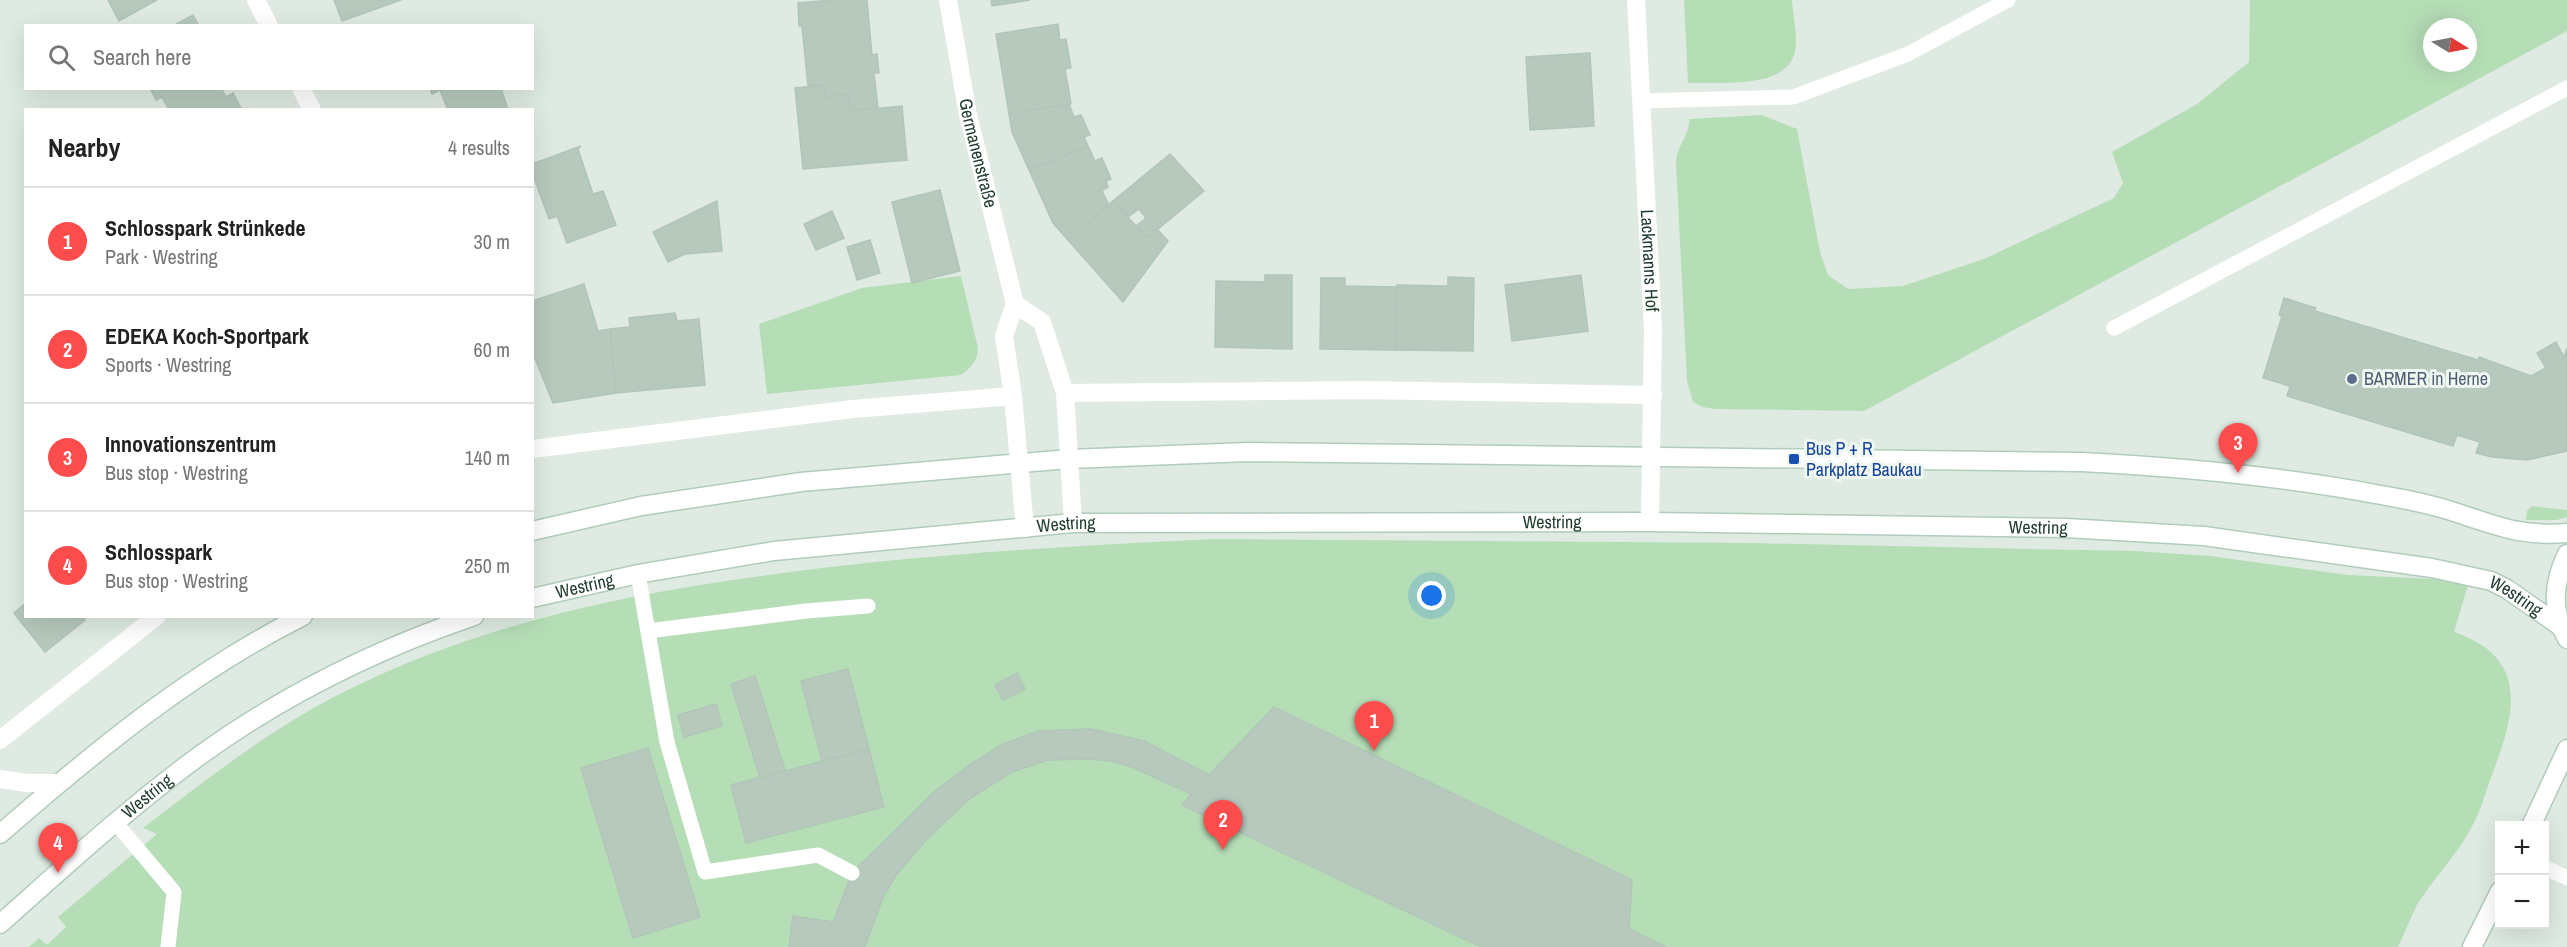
<!DOCTYPE html>
<meta charset="utf-8">
<style>
:root{--surface:#fff;--page:#f2f2f2;--text:#222;--muted:#767676;--line:#e0e0e0;--accent:#fc4c4c}
body{margin:0;font-family:"Archivo Narrow",sans-serif;background:var(--page);color:var(--text)}
.controls{position:absolute;right:18px;bottom:18px;display:grid;overflow:hidden;border-radius:0px;box-shadow:0 6px 24px #0002}
.controls button{width:54px;height:54px;display:grid;place-items:center;padding:0;border:0;border-bottom:2px solid var(--line);background:var(--surface);color:var(--text);font:30px sans-serif}
.compass{position:absolute;left:2423px;top:18px;width:54px;height:54px;border-radius:50%;background:var(--surface);box-shadow:0 6px 24px #0002;rotate:100deg}
.you{position:absolute;left:1432px;top:596px;width:21px;height:21px;margin:-15px;border:4px solid #fff;border-radius:50%;background:#1a73e8;box-shadow:0 0 0 9px #1a73e833}
.badge{display:grid;place-items:center;width:39px;height:39px;border-radius:50%;background:var(--accent);color:#fff;font-size:20px;font-weight:700}
.pin{position:absolute;translate:-50% -50px;filter:drop-shadow(0 2px 3px #0008)}
.pin::after{content:'';position:absolute;top:32px;width:21px;height:18px;background:inherit;clip-path:polygon(0 0,100% 0,50% 100%)}
.list{margin:0;padding:0;list-style:none}
h2{display:flex;justify-content:space-between;align-items:center;height:78px;margin:0;padding:0 24px;font-size:26px}
h2 small{font-size:20px;font-weight:400;color:var(--muted)}
.list li{display:grid;grid-template-columns:39px 1fr auto;gap:18px;align-items:center;box-sizing:border-box;height:108px;padding:0 24px;border-top:2px solid var(--line)}
.list b{display:block;font-size:22px;white-space:nowrap}
.list p{margin:0;font-size:20px;white-space:nowrap;color:var(--muted)}
.list em{font-size:20px;font-style:normal;color:var(--muted)}
.icon{flex:none;width:33px;height:33px;fill:none;stroke:currentColor;stroke-width:2;stroke-linecap:round;stroke-linejoin:round}
.map{position:relative;flex:none;width:2567px;height:947px;overflow:hidden}
.search{position:absolute;background:var(--surface);box-shadow:0 6px 24px #0002;left:24px;top:24px;width:510px;height:66px;display:flex;align-items:center;gap:15px;box-sizing:border-box;padding:0 21px;border-radius:0px;color:var(--muted);font-size:22px}
.panel{position:absolute;background:var(--surface);box-shadow:0 6px 24px #0002;left:24px;top:108px;width:510px;height:510px;border-radius:0px}
.map>svg:first-child{display:block}
.green{fill:#b5deb6;fill-rule:evenodd}
.building{fill:#b7c9bd;stroke:#b1c5b8;stroke-width:1.5}
.lines{fill:none;stroke-linecap:round;stroke-linejoin:round}
.secondary-casing{stroke:#b1ccbb;stroke-width:21}
.lane{stroke:#fff;stroke-width:15}
.street{stroke:#fff;stroke-width:18}
.secondary{stroke:#fff;stroke-width:18}
.service-dot{fill:#5c6f8a;stroke:#eff8f1;stroke-width:2}
.transit-dot{fill:#1a4fb4;stroke:#eff8f1;stroke-width:2}
.labels{text-anchor:middle;stroke-width:6;stroke-linejoin:round;paint-order:stroke}
.street-label{font-size:18px;fill:#1f3c2d;stroke:#eff8f1}
.service-label{font-size:18px;fill:#4e5e75;stroke:#eff8f1;text-anchor:start}
.transit-label{font-size:18px;fill:#164399;stroke:#eff8f1;text-anchor:start}
</style>
<div class="map">
<svg width="2567" height="947" viewBox="0 0 2567 947">
<rect width="100%" height="100%" fill="#dfebe2"/>
<g class="green">
<path d="M1684,0H1792C1793,16 1798,36 1795,51C1788,90 1717,82 1688,83Z"/>
<path d="M2250,0H2567V31L1864,411L1715,409L1703,407L1693,402L1687,381L1676,163C1676,146 1690,136 1689,119L1762,115L1797,129L1820,252L1828,275L1848,289L1903,286L1984,259L2114,198L2123,183L2112,152L2197,104L2249,62ZM2432,27H2468V63H2432Z"/>
<path d="M961,276L978,348C978,360 971,368 961,375L767,394L759,324L862,288Z"/>
<path d="M2532,506L2567,510V517L2557,520H2526L2527,511Z"/>
<path d="M1214,539L1748,543L2134,551L2210,556L2348,575L2435,579L2468,585L2454,632C2531,658 2515,715 2492,775C2485,793 2480,814 2470,830C2455,857 2433,879 2417,905C2410,918 2405,933 2398,947H29L39,938L47,945L66,927L58,917L157,834L143,828C211,776 279,722 356,686C493,620 633,593 783,573C926,554 1070,546 1214,539Z"/>
</g>
<g class="building">
<path d="M108,0H157L119,21Z"/>
<path d="M334,0H401L342,21Z"/>
<path d="M832,0H867L872,55L877,54L879,73H874L878,108L850,111L848,95L825,97L824,85L808,86L802,26H799L798,3Z"/>
<path d="M991,0H1030L992,6Z"/>
<path d="M193,15L199,26H173Z"/>
<path d="M1058,24L1060,40L1066,39L1071,68L1065,69L1071,104L1009,114L996,34Z"/>
<path d="M1590,53L1594,126L1530,130L1526,57Z"/>
<path d="M824,85L825,97L848,95L850,111L902,106L907,160L803,169L795,88Z"/>
<path d="M150,88H221L226,97L233,93L242,110H169L162,97L156,100Z"/>
<path d="M430,88H501L508,110H448L440,90L432,94Z"/>
<path d="M1069,104L1074,117L1081,115L1090,135L1084,137L1088,146L1029,170L1012,132L1009,114Z"/>
<path d="M581,146L578,149L593,194L603,191L616,225L567,243L557,216L549,219L532,172V164Z"/>
<path d="M1088,146L1095,161L1102,158L1111,179L1106,181L1108,187L1102,191L1109,205L1068,240L1053,223L1029,170Z"/>
<path d="M1170,154L1204,191L1147,238L1136,226L1146,218L1139,209L1128,217L1113,201Z"/>
<path d="M940,190L960,271L912,283L892,202Z"/>
<path d="M717,201L722,251L685,254L668,262L653,232Z"/>
<path d="M1113,201L1147,238L1157,229L1168,241L1123,302L1068,240Z"/>
<path d="M832,211L844,238L816,250L804,224Z"/>
<path d="M870,240L880,273L857,280L847,247Z"/>
<path d="M1265,275H1292V349L1215,347L1216,281L1265,282Z"/>
<path d="M1581,275L1588,331L1512,341L1505,285Z"/>
<path d="M1448,277L1474,278L1473,351L1395,350L1397,285L1448,286Z"/>
<path d="M1321,278H1345V286L1396,287L1395,350L1320,349Z"/>
<path d="M584,284L598,331L610,329L616,393L553,403L532,351V301Z"/>
<path d="M2284,298L2316,308L2315,311L2478,360L2479,357L2531,376L2546,368L2537,353L2556,342L2564,357L2567,348V451L2527,460L2492,457L2476,453L2480,442L2457,435L2453,446L2287,396L2290,386L2263,378L2282,316L2279,315Z"/>
<path d="M675,313L677,321L699,319L705,385L616,393L610,329L630,327L629,318Z"/>
<path d="M26,603V616H82L85,620L45,652L14,613Z"/>
<path d="M848,669L869,749L822,761L801,681Z"/>
<path d="M1017,673L1025,689L1003,700L995,685Z"/>
<path d="M755,676L785,770L760,778L731,684Z"/>
<path d="M716,704L722,726L684,737L678,715Z"/>
<path d="M1274,707L1632,880L1629,929L1666,947H1481L1182,805L1191,794L1132,767L1111,761L1090,759L1048,760L1012,772L969,799L927,839L896,875L882,900L865,947H789L793,916L833,922L852,873L934,792L969,765L1003,744L1038,731L1091,729L1144,741L1209,775Z"/>
<path d="M648,748L700,917L633,938L581,768Z"/>
<path d="M869,749L884,807L746,843L731,785Z"/>
</g>
<g class="lines">
<g class="secondary-casing">
<g id="secondary">
<path d="M532,531L641,506L801,482L1069,459L1248,452L2081,462C2182,467 2281,476 2381,495C2403,499 2426,503 2448,510C2493,524 2517,537 2567,533"/>
<path d="M2567,554C2553,583 2551,610 2567,639"/>
<path id="s3" d="M532,598L638,574L774,551L1073,523L1650,522L2066,528L2204,536L2432,568L2491,581L2507,589L2560,626"/>
<path d="M2531,826L2567,749"/>
<path d="M0,834C94,752 191,672 303,616"/>
<path id="s4" d="M0,924C62,869 124,812 191,762C276,699 374,650 474,616"/>
<path d="M2472,947L2500,891"/>
</g>
</g>
<g class="lane">
<path d="M1641,101L1793,97L1908,54L2008,0"/>
<path d="M2114,328L2567,88"/>
<path d="M638,574L667,742L705,872L818,855L852,873"/>
<path d="M648,631L806,611L868,606"/>
<path d="M116,823L174,892L168,947"/>
<path d="M2544,867L2567,878"/>
</g>
<g class="street">
<path d="M256,0L269,26"/>
<path id="s1" d="M948,0L968,115L1015,304L1004,336L1013,396L1025,528"/>
<path id="s2" d="M1636,0L1653,329L1650,522"/>
<path d="M301,88L312,110"/>
<path d="M1015,304L1042,322L1065,393L1073,523"/>
<path d="M1065,393L1363,390L1653,395"/>
<path d="M532,449L853,409L1013,396"/>
<path d="M0,740L157,616"/>
<path d="M0,779L26,783H59"/>
</g>
<use href="#secondary" class="secondary"/>
</g>
<circle class="service-dot" cx="2352" cy="379" r="6"/>
<rect class="transit-dot" x="1788" y="453" width="12" height="12" rx="3"/>
<g class="labels">
<g class="street-label">
<text dy="6" stroke="none"><textPath href="#s1" startOffset="156">Germanenstraße</textPath></text>
<text dy="6" stroke="none"><textPath href="#s2" startOffset="261">Lackmanns Hof</textPath></text>
<text dy="6" stroke="none"><textPath href="#s3" startOffset="1026">Westring</textPath></text>
<text dy="6" stroke="none"><textPath href="#s3" startOffset="540">Westring</textPath></text>
<text dy="6" stroke="none"><textPath href="#s3" startOffset="1512">Westring</textPath></text>
<text dy="6" stroke="none"><textPath href="#s3" startOffset="54">Westring</textPath></text>
<text dy="6" stroke="none"><textPath href="#s3" startOffset="1998">Westring</textPath></text>
<text dy="6" stroke="none"><textPath href="#s4" startOffset="195">Westring</textPath></text>
</g>
<g class="service-label">
<text x="2364" y="385">BARMER in Herne</text>
</g>
<g class="transit-label">
<text x="1806" y="455">Bus P + R<tspan x="1806" dy="21">Parkplatz Baukau</tspan></text>
</g>
</g>
</svg>
<div class="controls">
<button>+</button>
<button>−</button>
</div>
<svg class="compass" viewBox="-18 -18 36 36"><path d="M0-13l5 13h-10z" fill="#e53935"/><path d="M0 13l5-13h-10z" fill="#767676"/></svg>
<div class="you"></div>
<div class="pin badge" style="left:1374px;top:751px">1</div>
<div class="pin badge" style="left:1223px;top:850px">2</div>
<div class="pin badge" style="left:2238px;top:473px">3</div>
<div class="pin badge" style="left:58px;top:873px">4</div>
<div class="search"><svg class="icon" aria-label="search" viewBox="0 0 24 24"><circle cx="10" cy="10" r="6"/><path d="M15 15l6 6"/></svg>Search here</div>
<section class="panel">
<h2>Nearby<small>4 results</small></h2>
<ul class="list">
<li><span class="badge">1</span><div><b>Schlosspark Strünkede</b><p>Park · Westring</p></div><em>30 m</em></li>
<li><span class="badge">2</span><div><b>EDEKA Koch-Sportpark</b><p>Sports · Westring</p></div><em>60 m</em></li>
<li><span class="badge">3</span><div><b>Innovationszentrum</b><p>Bus stop · Westring</p></div><em>140 m</em></li>
<li><span class="badge">4</span><div><b>Schlosspark</b><p>Bus stop · Westring</p></div><em>250 m</em></li>
</ul>
</section>
</div>
